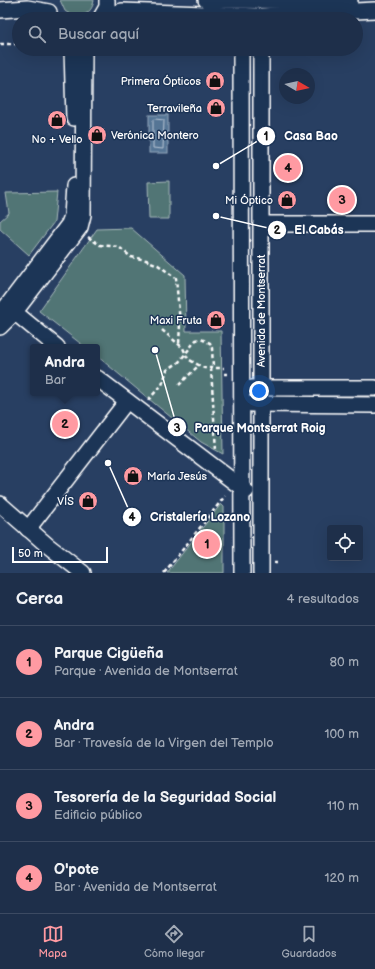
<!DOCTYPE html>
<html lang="es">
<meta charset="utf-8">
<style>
:root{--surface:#1e2f4a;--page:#263751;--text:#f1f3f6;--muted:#a1a9b5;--line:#3c4a62;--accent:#ff9aa2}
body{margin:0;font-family:"Balsamiq Sans",sans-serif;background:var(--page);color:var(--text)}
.controls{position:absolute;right:12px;bottom:12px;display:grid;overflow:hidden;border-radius:4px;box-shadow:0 4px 16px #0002}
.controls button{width:36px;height:36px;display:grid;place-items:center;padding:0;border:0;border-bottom:1px solid var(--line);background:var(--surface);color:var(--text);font:20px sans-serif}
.compass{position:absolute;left:279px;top:68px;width:36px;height:36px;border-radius:50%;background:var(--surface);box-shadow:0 4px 16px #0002;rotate:99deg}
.scale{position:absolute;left:12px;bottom:10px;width:96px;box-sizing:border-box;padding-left:4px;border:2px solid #fff;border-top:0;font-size:11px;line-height:14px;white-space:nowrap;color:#fff;-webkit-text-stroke:3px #1d3557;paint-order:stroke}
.you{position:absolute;left:259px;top:391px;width:14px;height:14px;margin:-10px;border:3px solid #fff;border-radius:50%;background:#1a73e8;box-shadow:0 0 0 6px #1a73e833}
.badge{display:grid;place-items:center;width:26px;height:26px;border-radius:50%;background:var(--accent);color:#111;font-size:13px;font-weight:700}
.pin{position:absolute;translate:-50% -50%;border:2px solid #fff;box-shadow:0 1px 4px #0006}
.popup{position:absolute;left:30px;top:344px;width:70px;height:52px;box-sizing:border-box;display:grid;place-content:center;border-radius:4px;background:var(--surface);filter:drop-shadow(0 1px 3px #0005);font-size:13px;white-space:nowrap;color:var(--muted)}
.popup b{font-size:15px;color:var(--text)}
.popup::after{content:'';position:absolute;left:50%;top:100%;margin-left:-8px;border:8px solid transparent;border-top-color:var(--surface)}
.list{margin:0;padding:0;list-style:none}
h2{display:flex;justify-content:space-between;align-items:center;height:52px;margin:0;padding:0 16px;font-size:17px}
h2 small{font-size:13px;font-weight:400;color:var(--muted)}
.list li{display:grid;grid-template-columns:26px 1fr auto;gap:12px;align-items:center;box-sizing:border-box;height:72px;padding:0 16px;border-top:1px solid var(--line)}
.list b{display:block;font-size:15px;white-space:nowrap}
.list p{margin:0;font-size:13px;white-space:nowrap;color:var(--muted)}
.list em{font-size:13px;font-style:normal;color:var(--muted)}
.icon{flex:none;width:22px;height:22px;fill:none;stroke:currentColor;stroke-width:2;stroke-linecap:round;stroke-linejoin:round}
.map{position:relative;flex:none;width:375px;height:573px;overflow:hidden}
.search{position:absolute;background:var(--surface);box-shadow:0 4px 16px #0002;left:12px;right:12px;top:12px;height:44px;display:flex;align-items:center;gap:10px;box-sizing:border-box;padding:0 14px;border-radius:22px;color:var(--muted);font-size:15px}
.sheet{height:340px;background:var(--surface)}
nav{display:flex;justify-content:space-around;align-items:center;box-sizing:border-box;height:56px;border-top:1px solid var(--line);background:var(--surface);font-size:11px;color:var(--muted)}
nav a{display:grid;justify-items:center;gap:2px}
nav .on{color:var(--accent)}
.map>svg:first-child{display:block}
.green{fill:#517475;stroke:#a8baba}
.water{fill:#547495;stroke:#98acbf}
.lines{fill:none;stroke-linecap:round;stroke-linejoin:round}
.shore{stroke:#bbc7d5;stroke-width:1}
.minor-casing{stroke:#fff;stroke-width:18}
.path{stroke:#fff;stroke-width:2.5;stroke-dasharray:4 3;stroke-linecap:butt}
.minor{stroke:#1d3557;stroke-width:15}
.labels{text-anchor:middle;stroke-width:3;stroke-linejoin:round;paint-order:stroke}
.poi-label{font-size:11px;fill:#fff;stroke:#1d3557;text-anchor:end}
.street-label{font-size:11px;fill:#fff;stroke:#1d3557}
.leader{fill:none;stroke:#fff;stroke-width:1.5}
.callout-dot{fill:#fff;stroke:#1d3557;stroke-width:1.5}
.mark-label{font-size:12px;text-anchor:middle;font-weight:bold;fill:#111}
.callout-label{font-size:12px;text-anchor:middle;font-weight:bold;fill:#fff;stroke:#1d3557;stroke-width:3;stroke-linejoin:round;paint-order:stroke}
</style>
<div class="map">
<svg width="375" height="573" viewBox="0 0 375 573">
<rect width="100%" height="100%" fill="#283f62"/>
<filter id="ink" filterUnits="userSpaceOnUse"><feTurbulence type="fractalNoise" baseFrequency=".025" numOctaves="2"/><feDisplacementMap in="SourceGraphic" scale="8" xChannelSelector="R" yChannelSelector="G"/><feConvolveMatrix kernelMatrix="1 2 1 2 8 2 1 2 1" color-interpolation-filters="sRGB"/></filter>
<g filter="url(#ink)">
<g class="green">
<path d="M94,0C92,16 77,20 65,11L60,0Z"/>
<path d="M169,181V219H149L148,182Z"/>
<path d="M57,192L54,222L29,255L0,229V221L9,213L6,193Z"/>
<path d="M131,228L185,275L186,331H221L223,454L201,442L97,356V347H85L39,311L97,229Z"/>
<path d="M221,504L224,507V573H167Z"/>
</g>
<rect class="water" x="149" y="115" width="19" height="38"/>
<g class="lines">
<path class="shore" d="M155,119L164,120L163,149L153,148V121Z"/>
<g class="minor-casing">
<g id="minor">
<path d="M206,0L350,1"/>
<path d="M0,10L27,8L49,12"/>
<path d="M103,16L122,11L260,16L375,10"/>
<path d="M100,19L107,7V0"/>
<path d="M72,49L74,118"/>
<path d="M241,49L242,573"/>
<path d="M261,49V573"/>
<path d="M261,224H375"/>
<path d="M7,306L57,347"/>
<path d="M0,315L69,224L72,216L74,186"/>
<path d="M0,327L14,313L80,227L83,215L84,49"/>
<path d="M97,378L246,491"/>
<path d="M252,388H375"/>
<path d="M251,404L375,405"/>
<path d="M0,504L47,545L83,573"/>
<path d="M28,529L127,401"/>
</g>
</g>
<g class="path">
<path d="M0,44H19"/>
<path d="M88,237L100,245L119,247L131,257L146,260L158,265L176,278L180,323L179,345"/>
<path d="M162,330L183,348L188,359L204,368H224"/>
<path d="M211,368L216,451"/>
<path d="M224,374H229"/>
<path d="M179,385L199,365"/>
<path d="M148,400L162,385L167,370L179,362L196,340L201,339L210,343L212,348L213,368"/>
<path d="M274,562H281"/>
<path d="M164,573L225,496"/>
</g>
<use href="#minor" class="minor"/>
</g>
</g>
<defs>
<g id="shop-disc" transform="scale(1)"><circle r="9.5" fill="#ff9aa2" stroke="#1d3557"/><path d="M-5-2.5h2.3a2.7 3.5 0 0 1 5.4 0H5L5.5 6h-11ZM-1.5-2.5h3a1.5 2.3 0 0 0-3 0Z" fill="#111"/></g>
</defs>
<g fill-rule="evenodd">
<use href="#shop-disc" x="215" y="81"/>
<use href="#shop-disc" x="216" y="108"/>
<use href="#shop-disc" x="57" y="120"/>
<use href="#shop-disc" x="97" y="135"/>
<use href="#shop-disc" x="287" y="200"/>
<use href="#shop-disc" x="216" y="320"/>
<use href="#shop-disc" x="133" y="476"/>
<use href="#shop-disc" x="88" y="501"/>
</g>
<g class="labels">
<g class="poi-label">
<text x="201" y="85">Primera Ópticos</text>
<text x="202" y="112">Terravileña</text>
<text x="111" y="139" text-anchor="start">Verónica Montero</text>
<text x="57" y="143" text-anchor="middle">No + Vello</text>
<text x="273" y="204">Mi Óptico</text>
<text x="202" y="324">Maxi Fruta</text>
<text x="147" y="480" text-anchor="start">María Jesús</text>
<text x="74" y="505">VÍS</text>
</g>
<g class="street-label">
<text transform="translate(261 311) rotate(-90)" y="4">Avenida de Montserrat</text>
</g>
</g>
<path class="leader" d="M216 166L266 136M216 216L277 230M155 350L177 427M108 463L132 517"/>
<g class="callout-dot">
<circle cx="216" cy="166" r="4"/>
<circle cx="216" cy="216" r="4"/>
<circle cx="155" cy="350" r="4"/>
<circle cx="108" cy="463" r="4"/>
<circle cx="266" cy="136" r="10"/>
<circle cx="277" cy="230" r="10"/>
<circle cx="177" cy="427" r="10"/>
<circle cx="132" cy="517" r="10"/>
</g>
<g class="mark-label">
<text x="266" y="140">1</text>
<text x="277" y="234">2</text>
<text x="177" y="432">3</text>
<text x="132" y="521">4</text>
</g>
<g class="callout-label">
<text x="311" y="140">Casa Bao</text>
<text x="319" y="234">El Cabás</text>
<text x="260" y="432">Parque Montserrat Roig</text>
<text x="200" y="521">Cristalería Lozano</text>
</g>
</svg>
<div class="controls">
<button><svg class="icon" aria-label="locate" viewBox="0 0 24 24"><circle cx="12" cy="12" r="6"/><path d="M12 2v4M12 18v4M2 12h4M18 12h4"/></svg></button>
</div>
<svg class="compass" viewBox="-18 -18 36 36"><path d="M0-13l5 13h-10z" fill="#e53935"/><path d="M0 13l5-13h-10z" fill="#a1a9b5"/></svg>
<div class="scale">50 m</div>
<div class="you"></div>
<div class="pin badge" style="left:207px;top:544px">1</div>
<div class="pin badge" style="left:65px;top:424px">2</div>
<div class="popup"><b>Andra</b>Bar</div>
<div class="pin badge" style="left:342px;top:200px">3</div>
<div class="pin badge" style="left:288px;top:168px">4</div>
<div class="search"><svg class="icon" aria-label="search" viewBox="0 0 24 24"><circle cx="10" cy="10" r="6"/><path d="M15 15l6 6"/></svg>Buscar aquí</div>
</div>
<section class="sheet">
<h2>Cerca<small>4 resultados</small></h2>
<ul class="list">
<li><span class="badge">1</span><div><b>Parque Cigüeña</b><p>Parque · Avenida de Montserrat</p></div><em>80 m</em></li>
<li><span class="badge">2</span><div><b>Andra</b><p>Bar · Travesía de la Virgen del Templo</p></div><em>100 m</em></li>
<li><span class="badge">3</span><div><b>Tesorería de la Seguridad Social</b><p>Edificio público</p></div><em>110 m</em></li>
<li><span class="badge">4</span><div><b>O'pote</b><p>Bar · Avenida de Montserrat</p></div><em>120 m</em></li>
</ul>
</section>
<nav>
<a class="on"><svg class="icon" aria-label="map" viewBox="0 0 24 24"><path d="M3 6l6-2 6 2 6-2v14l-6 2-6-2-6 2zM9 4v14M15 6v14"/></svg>Mapa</a>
<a><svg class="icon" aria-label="directions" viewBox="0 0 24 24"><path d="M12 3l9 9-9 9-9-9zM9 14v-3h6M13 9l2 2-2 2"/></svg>Cómo llegar</a>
<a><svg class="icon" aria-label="saved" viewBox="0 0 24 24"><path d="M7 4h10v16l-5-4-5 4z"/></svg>Guardados</a>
</nav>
